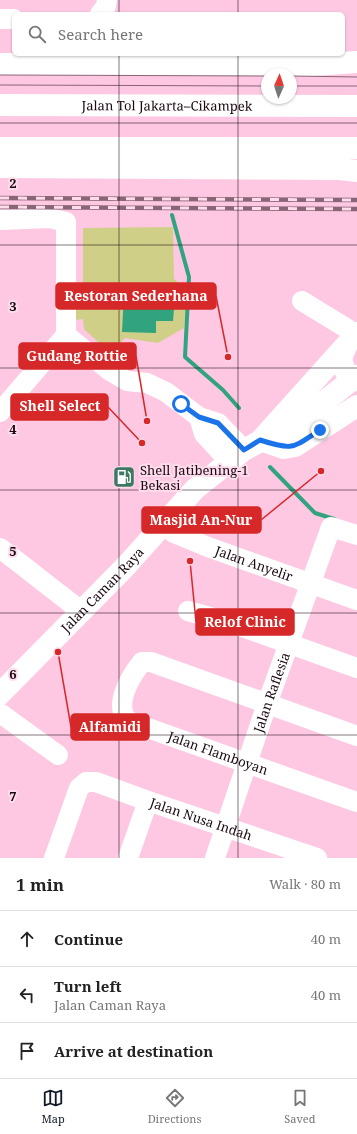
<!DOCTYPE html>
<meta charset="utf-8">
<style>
:root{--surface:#fff;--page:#f2f2f2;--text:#222;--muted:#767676;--line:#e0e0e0;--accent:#111827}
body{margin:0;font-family:"Noto Serif",serif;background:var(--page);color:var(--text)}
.compass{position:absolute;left:261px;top:68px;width:36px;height:36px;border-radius:50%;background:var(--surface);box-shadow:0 1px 3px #0004;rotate:3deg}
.stop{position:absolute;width:12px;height:12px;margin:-9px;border:3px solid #1a73e8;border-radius:50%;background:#fff}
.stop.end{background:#1a73e8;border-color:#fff;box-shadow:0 1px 4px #0008}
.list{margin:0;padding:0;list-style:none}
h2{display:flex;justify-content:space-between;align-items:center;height:52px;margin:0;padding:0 16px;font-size:17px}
h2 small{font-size:13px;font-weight:400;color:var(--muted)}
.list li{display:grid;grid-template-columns:26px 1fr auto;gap:12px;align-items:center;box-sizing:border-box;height:56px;padding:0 16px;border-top:1px solid var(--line)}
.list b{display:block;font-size:15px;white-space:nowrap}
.list p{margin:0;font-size:13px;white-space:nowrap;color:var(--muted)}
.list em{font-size:13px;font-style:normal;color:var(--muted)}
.icon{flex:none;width:22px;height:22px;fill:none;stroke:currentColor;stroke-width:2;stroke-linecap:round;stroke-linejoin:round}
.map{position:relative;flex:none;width:357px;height:858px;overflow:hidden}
.search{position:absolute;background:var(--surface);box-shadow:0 1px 3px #0004;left:12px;right:12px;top:12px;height:44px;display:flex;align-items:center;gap:10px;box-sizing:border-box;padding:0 14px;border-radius:6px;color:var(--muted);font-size:15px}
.sheet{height:220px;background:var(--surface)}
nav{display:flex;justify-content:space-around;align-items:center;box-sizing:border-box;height:56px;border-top:1px solid var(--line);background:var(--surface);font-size:11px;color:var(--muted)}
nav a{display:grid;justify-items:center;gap:2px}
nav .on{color:var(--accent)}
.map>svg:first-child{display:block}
.green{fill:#d0cf87}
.water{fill:#31a37e}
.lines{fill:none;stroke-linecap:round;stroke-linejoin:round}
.stream{stroke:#31a37e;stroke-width:4}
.minor{stroke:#fff;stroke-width:20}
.major{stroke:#fff;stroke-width:22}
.highway{stroke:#fff;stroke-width:22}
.tram{stroke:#896577;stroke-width:1}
.rail-casing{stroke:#896577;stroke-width:4.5}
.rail{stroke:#fedcec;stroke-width:3;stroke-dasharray:9;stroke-linecap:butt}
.route{stroke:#1a73e8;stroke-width:5}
.grid{fill:none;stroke:#1a0812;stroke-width:1;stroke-opacity:0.55}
.labels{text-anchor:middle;stroke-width:4;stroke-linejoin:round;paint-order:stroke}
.street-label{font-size:13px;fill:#1a0812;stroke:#fedcec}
.poi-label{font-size:13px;fill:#1a0812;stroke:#fedcec;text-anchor:start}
.grid-label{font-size:13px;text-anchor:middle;font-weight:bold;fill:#1a0812;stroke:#fedcec;stroke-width:4;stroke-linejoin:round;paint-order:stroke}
.leader{fill:none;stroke:#d62828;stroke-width:1.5}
.callout-dot{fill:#d62828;stroke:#fedcec;stroke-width:1.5}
.callout{fill:#d62828;stroke:#d62828;stroke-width:1.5}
.callout-label{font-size:14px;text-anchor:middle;font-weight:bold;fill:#fff}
</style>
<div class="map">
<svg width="357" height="858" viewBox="0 0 357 858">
<rect width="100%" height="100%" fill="#fec8e3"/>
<path class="green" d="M173,227L174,279L187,290L184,328L158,343L125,338L111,354L84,329L83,319L75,320L76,305H83V228Z"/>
<path class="water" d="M124,294L175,296L173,321H156V333L122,332Z"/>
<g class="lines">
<g class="stream">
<path d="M172,215L189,277L185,357L223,390L239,408"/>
<path d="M270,467L315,513L334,519"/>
</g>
<g class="minor">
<path d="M100,14L106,6L107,0"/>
<path d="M0,19H14"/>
<path d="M0,220L50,218L66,222V335L110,371L127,381L147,383L166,392L199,417L218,423L244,450"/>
<path d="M302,301L356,334"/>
<path d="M0,412L66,335"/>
<path d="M199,417L204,434L229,461"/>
<path id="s1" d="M162,525L174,533L208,547L357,600"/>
<path d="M0,548L81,611"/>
<path d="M188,611L231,623L357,668"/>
<path d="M0,713L58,755"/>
<path id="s2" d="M357,736L151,662H142C130,677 113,705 128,721L357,802"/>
<path id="s3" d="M54,858L79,788L86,782H96L148,801L317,858"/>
<path d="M128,858L148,801"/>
<path id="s4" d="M215,858L267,704L331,527L357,535"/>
</g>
<g class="major">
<path d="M261,440L284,448L295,446L357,406"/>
<path id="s5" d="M0,694L126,566L195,489L244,450L305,417L357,376"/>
</g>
<g class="highway">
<path d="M0,64L313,65L357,62"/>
<path id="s6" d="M0,105L357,106"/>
<path d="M0,148H357"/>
<path d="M0,167L340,169L357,171"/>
<path d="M345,349C337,362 345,370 352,381"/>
<path d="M261,440L357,333"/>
</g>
<g class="tram">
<path d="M0,75L267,76"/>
<path d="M291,76L357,77"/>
<path d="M0,85L267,86"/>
<path d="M291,86H357"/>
</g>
<g class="rail-casing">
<g id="rail">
<path d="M0,198L357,200"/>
<path d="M0,207L357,209"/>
</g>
</g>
<use href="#rail" class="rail"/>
</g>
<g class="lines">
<path class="route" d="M181,404L199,417L218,423L244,450L260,440C294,451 292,448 320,430"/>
</g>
<path class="grid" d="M119,0V14M238,0V14M119,54V858M238,54V858M0,123H357M0,245H357M0,368H357M0,490H357M0,613H357M0,735H357"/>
<defs>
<g id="fuel-square" transform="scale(1.15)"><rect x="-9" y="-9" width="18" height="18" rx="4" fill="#3c7862" stroke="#fedcec"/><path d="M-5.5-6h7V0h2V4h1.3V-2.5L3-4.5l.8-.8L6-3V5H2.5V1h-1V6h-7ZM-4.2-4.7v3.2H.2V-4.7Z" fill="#fff"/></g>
</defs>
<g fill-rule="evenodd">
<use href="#fuel-square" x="124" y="477"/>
</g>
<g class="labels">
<g class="street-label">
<text dy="5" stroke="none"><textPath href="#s6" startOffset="167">Jalan Tol Jakarta–Cikampek</textPath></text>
<text dy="5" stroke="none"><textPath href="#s1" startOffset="100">Jalan Anyelir</textPath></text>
<text dy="5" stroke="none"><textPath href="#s5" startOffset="146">Jalan Caman Raya</textPath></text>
<text dy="5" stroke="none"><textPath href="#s4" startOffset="175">Jalan Raflesia</textPath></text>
<text dy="5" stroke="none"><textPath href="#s2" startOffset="389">Jalan Flamboyan</textPath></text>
<text dy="5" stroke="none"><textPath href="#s3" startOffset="205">Jalan Nusa Indah</textPath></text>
</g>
<g class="poi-label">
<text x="140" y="475">Shell Jatibening-1<tspan x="140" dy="15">Bekasi</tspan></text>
</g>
</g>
<g class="grid-label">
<text x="13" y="188">2</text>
<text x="13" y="311">3</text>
<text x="13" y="434">4</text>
<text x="13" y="556">5</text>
<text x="13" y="679">6</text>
<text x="13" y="801">7</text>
</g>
<path class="leader" d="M228 357L216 296M147 421L136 356M142 443L108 407M321 471L261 520M190 561L196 622M58 652L71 727"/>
<g class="callout-dot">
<circle cx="228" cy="357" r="4"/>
<circle cx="147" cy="421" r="4"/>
<circle cx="142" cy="443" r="4"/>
<circle cx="321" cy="471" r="4"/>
<circle cx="190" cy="561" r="4"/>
<circle cx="58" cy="652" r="4"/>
</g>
<g class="callout">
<rect x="56" y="283" width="160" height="26" rx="4"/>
<rect x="19" y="343" width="117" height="26" rx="4"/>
<rect x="11" y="394" width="97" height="26" rx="4"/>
<rect x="142" y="507" width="119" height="26" rx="4"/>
<rect x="196" y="609" width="98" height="26" rx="4"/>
<rect x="71" y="714" width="78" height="26" rx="4"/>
</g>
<g class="callout-label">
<text x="136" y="301">Restoran Sederhana</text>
<text x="77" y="361">Gudang Rottie</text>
<text x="60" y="411">Shell Select</text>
<text x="201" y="525">Masjid An-Nur</text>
<text x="245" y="627">Relof Clinic</text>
<text x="110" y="732">Alfamidi</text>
</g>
</svg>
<svg class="compass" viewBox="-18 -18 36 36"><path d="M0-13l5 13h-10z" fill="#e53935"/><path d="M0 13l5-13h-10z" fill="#767676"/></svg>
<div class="stop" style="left:181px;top:404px"></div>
<div class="stop end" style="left:320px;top:430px"></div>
<div class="search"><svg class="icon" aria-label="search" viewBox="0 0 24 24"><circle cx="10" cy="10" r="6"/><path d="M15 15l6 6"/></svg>Search here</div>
</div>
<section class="sheet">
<h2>1 min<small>Walk · 80 m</small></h2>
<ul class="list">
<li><svg class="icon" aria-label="ahead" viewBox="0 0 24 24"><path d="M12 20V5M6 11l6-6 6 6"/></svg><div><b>Continue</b></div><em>40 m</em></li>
<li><svg class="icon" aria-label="left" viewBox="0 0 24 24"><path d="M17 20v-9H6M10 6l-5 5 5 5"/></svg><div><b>Turn left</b><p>Jalan Caman Raya</p></div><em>40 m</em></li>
<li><svg class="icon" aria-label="arrive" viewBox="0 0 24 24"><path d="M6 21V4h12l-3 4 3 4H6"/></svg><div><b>Arrive at destination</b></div></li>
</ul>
</section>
<nav>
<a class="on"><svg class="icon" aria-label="map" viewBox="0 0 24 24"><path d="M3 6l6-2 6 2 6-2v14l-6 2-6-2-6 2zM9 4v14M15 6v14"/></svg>Map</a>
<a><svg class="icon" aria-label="directions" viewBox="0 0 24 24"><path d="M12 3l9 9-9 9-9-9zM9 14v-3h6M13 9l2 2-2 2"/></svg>Directions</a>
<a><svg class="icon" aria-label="saved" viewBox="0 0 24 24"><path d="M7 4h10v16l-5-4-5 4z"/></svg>Saved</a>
</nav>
